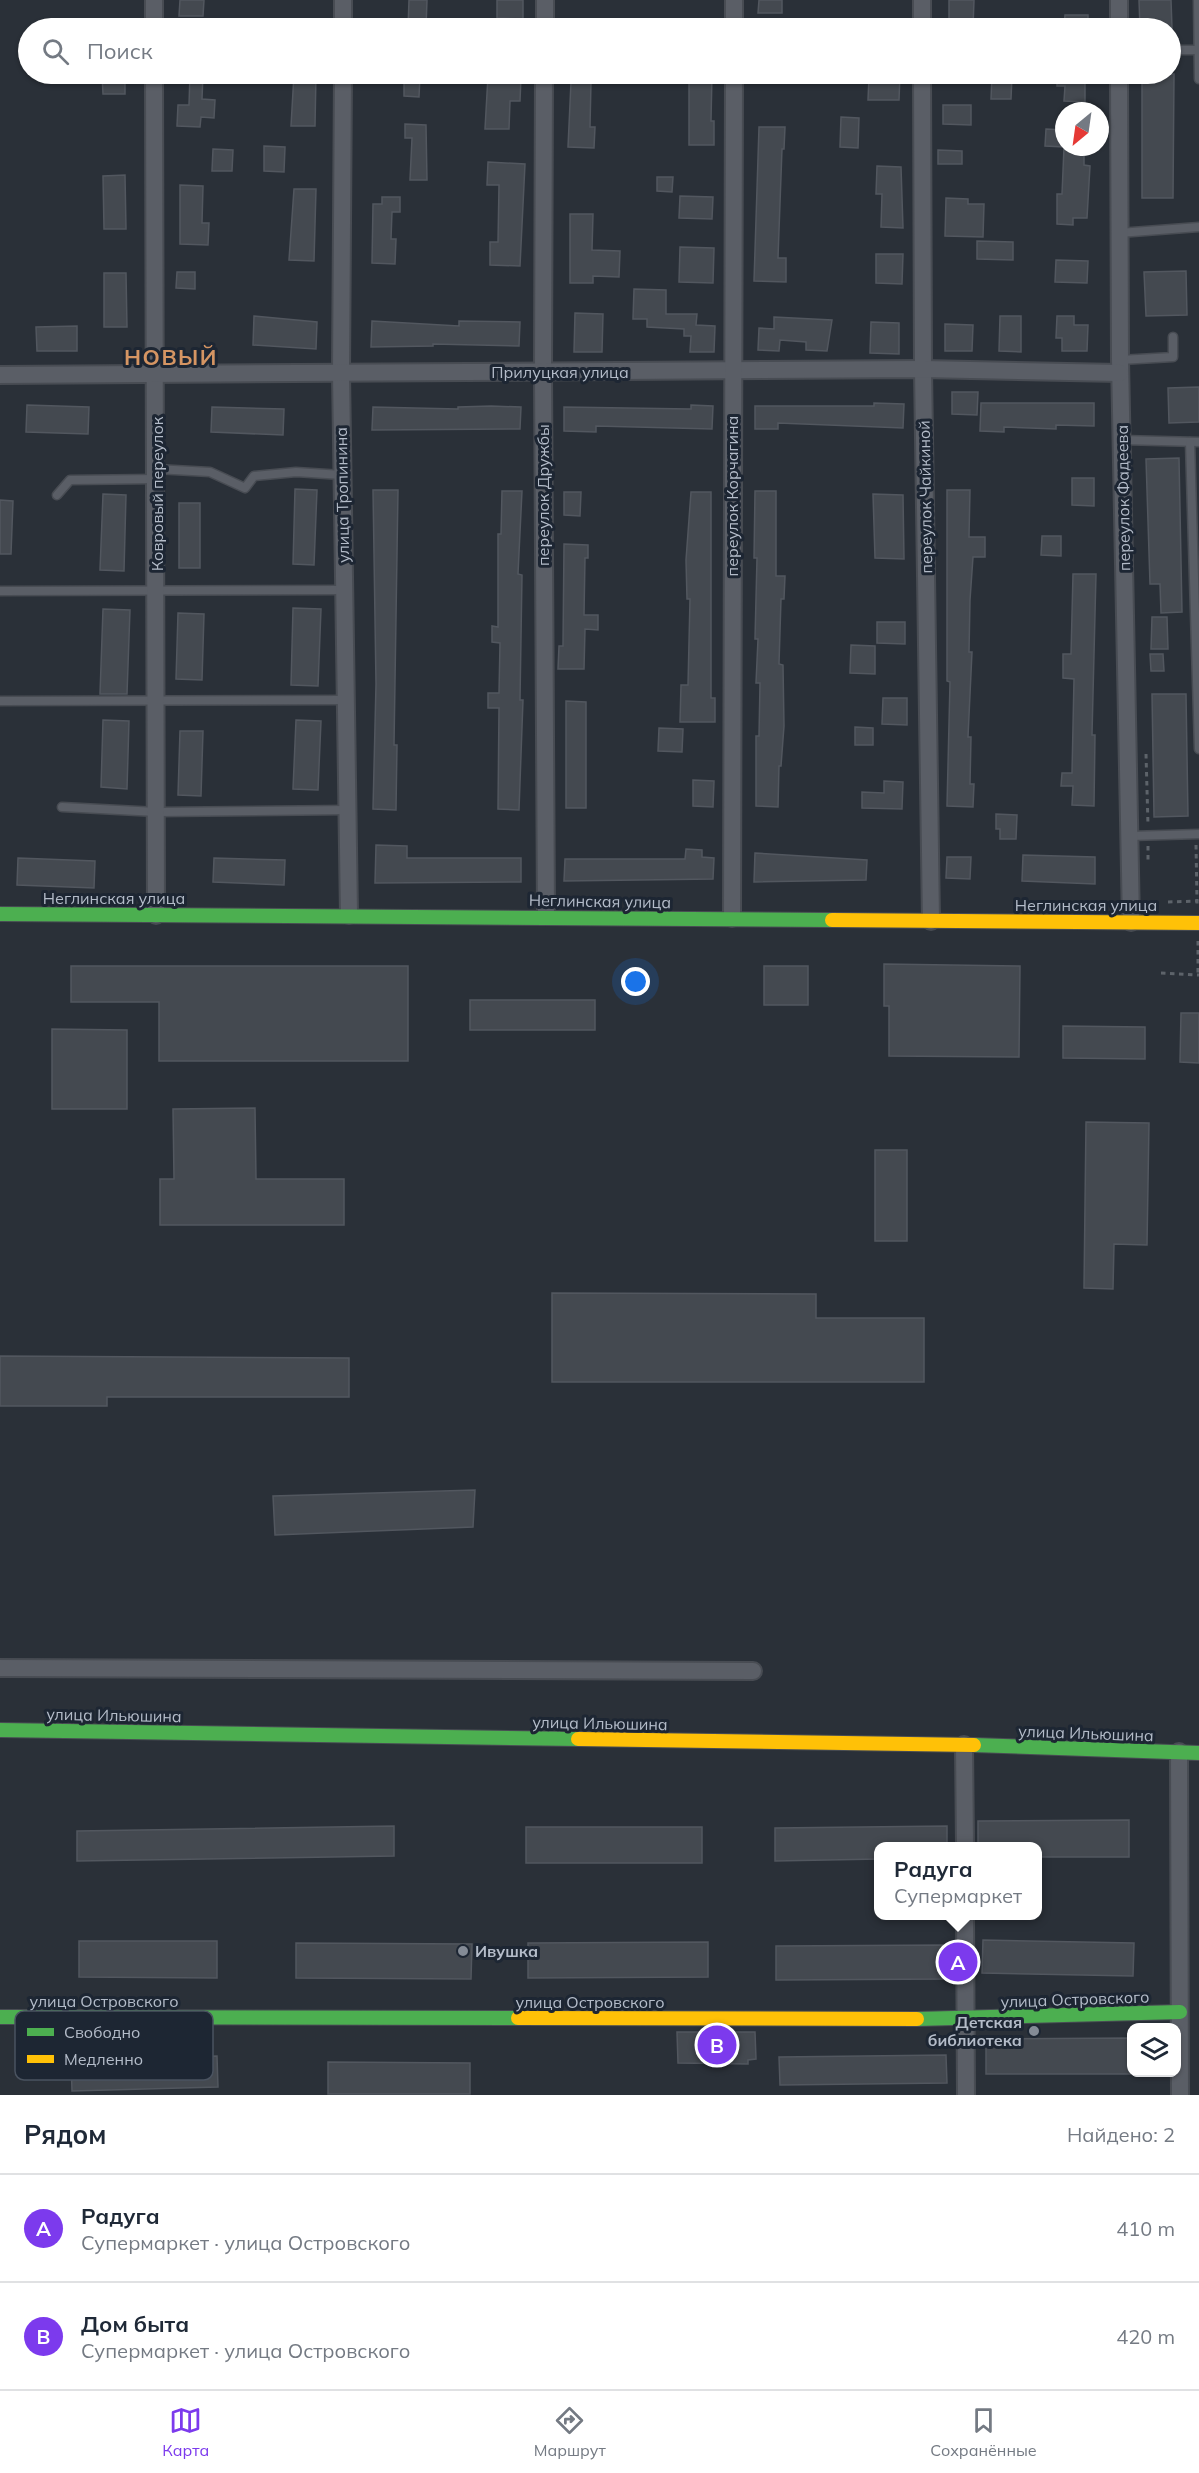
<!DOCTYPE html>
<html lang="ru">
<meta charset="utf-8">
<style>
:root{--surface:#fff;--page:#f6f6f7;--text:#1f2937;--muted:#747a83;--line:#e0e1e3;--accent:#7c3aed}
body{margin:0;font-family:Mulish,sans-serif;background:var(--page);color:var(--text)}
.controls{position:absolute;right:18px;bottom:18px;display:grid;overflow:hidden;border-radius:12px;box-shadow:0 2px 4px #0004}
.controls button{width:54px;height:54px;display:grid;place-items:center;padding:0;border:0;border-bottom:2px solid var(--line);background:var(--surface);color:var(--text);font:30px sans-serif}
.compass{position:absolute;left:1055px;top:102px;width:54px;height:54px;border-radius:50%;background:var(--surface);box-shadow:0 2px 4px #0004;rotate:209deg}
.you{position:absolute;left:636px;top:982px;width:21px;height:21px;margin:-15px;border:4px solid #fff;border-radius:50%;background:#1a73e8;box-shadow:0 0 0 9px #1a73e833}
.badge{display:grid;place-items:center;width:39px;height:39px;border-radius:50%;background:var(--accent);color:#fff;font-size:20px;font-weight:700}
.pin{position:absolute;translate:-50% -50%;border:3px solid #fff;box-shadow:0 2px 6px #0006}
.popup{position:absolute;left:874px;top:1842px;width:168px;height:78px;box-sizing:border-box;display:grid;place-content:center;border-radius:12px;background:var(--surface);filter:drop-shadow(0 2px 4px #0005);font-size:20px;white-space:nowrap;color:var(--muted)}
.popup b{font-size:22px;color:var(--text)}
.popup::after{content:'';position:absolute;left:50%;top:100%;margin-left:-12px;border:12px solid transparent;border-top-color:var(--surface)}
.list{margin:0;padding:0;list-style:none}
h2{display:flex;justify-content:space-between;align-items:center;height:78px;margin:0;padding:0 24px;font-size:26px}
h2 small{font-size:20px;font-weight:400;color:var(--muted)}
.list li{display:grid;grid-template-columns:39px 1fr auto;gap:18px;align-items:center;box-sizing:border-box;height:108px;padding:0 24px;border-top:2px solid var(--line)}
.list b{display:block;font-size:22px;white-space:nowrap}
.list p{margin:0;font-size:20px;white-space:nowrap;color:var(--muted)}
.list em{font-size:20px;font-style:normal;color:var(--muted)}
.icon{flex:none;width:33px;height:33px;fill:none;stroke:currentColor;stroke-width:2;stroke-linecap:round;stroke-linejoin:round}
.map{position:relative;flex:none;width:1199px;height:2095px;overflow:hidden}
.search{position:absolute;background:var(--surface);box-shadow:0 2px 4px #0004;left:18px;right:18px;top:18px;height:66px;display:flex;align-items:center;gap:15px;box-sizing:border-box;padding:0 21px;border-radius:33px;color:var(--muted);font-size:22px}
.sheet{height:294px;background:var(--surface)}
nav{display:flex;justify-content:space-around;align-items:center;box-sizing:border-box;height:84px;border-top:2px solid var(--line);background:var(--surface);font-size:16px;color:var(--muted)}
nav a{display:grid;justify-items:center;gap:3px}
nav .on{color:var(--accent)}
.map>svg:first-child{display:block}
.building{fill:#444950;stroke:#52575f;stroke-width:1.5}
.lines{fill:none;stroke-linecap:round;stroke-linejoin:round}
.lane-casing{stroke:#484c53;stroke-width:11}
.street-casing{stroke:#484c53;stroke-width:20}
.fast-casing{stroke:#484c53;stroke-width:16}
.slow-casing{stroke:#484c53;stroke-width:16}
.path{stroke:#5d636a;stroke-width:3;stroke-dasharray:4.5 4.5;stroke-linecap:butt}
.lane{stroke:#5a5e66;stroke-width:8}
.street{stroke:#5a5e66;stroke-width:16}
.fast{stroke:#4caf50;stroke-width:14}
.slow{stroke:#ffc107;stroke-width:14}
.poi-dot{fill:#848b96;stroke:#1d2633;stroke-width:2}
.labels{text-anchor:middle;stroke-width:6;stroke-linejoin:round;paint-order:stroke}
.street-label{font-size:16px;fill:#b4bcc9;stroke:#1d2633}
.poi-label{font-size:16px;font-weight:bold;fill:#b4bcc9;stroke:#1d2633;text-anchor:start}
.district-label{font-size:22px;font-weight:bold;letter-spacing:1.5px;fill:#d59563;stroke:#1d2633}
.key{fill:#1d2633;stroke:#4a5360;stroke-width:1.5}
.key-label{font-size:16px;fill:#b4bcc9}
</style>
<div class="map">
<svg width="1199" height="2095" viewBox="0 0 1199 2095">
<rect width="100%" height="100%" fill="#2a3038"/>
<g class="building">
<path d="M180,0H204L203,16H179Z"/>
<path d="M409,0H427L426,28H408Z"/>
<path d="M497,0H523V19L497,18Z"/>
<path d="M759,0H782V13H758Z"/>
<path d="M949,0H974L973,28H949Z"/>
<path d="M1139,0H1171L1172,28H1140Z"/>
<path d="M1065,15H1088V28H1064Z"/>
<path d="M102,74H125V94H103Z"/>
<path d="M190,74H203L202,99L215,100L214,118L201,117L200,127L177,126L178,105H189Z"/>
<path d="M294,74H316L315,126H291Z"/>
<path d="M689,74H712L711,121H714V145H689Z"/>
<path d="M875,74H900L899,100H868L869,77H875Z"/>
<path d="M1057,74H1081V78H1085V102L1064,101L1065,86H1057Z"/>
<path d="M1142,74H1174L1173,198H1142Z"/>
<path d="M404,75L420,76L419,97L404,96Z"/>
<path d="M488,76L521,77L520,101H510L509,129H485Z"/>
<path d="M992,76H1012L1011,99H991Z"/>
<path d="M571,82H591L590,127H595L594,148L568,147Z"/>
<path d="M943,105H971V125L943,124Z"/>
<path d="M841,117L859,118L858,148L840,147Z"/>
<path d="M405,124L426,125L427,180H410L412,138H405Z"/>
<path d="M759,127H785L784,149H782L778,258H786V282L754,281Z"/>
<path d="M1046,129L1064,130V147L1045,146Z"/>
<path d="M264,146L285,147L284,172L264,171Z"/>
<path d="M1064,147H1084V165L1090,166L1087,218H1073V225L1057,224V194H1062Z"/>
<path d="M213,149L233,150L232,171H212Z"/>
<path d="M938,150L962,151V164H938Z"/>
<path d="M488,162L525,164L520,266L490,265V242H498L499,185H487Z"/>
<path d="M877,166L901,167L903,228L881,227L882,194H876Z"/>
<path d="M125,175L126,229H104L103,176Z"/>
<path d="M657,177H673L672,192L657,191Z"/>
<path d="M180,185L203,186L202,223H209L208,245L180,244Z"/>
<path d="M294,189H316L314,261L289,260Z"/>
<path d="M680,196L713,197L712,219L679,218Z"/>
<path d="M382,197H400V212H392L391,239H396L395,264L372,263L373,204H382Z"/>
<path d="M946,198L968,199V204H984L983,237L945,236Z"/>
<path d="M570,214H593L592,250L620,251L619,277L593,276V283H570Z"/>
<path d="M977,241L1013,242V260L977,259Z"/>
<path d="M680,247L714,248L713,283L679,282Z"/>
<path d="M876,254H903L902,284L876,283Z"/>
<path d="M1056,260L1088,261L1087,283L1055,282Z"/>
<path d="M1186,271L1187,315L1146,316L1144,272Z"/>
<path d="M177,272H195V289L176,288Z"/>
<path d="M104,273H126L127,327H104Z"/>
<path d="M634,289L666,290V314H697L696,325L715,326L714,352H690L691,336H684V329L647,327V319H633Z"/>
<path d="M575,313L603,314L602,352H574Z"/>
<path d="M254,316L317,322L316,349L253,345Z"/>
<path d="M1000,316H1021V352L999,351Z"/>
<path d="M1057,316H1074V325H1088L1087,351H1062V338H1056Z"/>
<path d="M774,317L832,320L827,351L806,350V342L780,340L779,351L758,350L759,328L774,329Z"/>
<path d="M372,321L459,326V321L520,322L519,346L433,344V346L371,347Z"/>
<path d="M871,322L899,323V354L870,353Z"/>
<path d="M945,324L973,325L972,351H945Z"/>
<path d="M77,326V351H37L36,327Z"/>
<path d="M1199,387V422L1169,423L1168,388Z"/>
<path d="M952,392H978L977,415L952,414Z"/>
<path d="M874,403L904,404L903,428L778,423V429H755V406H874Z"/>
<path d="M981,403H1094V426L1056,425V429L1004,427V432L980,431Z"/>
<path d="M27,405L89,407L88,434L26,432Z"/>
<path d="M691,405L713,406L712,429L596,426V432L564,431V407L691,409Z"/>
<path d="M491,406L521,407L520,429L372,430L373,407L458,409V407Z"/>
<path d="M212,407L284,409L283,435L211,432Z"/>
<path d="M1179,458L1182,612L1161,613L1160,584H1150L1146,459Z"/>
<path d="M1072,478H1094V506L1072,505Z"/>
<path d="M295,489L317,490L314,565L293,564Z"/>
<path d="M373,490H398L394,745H397L396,810L373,809L376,684Z"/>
<path d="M947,490H970L969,537H985V557H973L970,600L969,652H972L968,737H971L970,784H974L973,807L947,806L950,682L947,681Z"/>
<path d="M502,491H522L518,574L522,575L520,700H523L519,810L498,809L499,708H488V693H499L500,643L492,642V626L498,627V534H501Z"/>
<path d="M755,491H776V576H785L784,599H781L779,664L783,665L784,726L781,766H779L778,807L756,806V736H759L760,683H756L758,639H755L757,558H754Z"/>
<path d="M564,492H581L580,516L564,515Z"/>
<path d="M691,492H711V698H715V722H680L681,685H688L690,599H687L686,560Z"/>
<path d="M103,494L126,495L124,571L100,570Z"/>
<path d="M873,494L903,495L904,559L875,558Z"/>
<path d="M0,500L13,501L11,554H0Z"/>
<rect x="179" y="503" width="21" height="65"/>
<path d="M1042,536H1061V556L1041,555Z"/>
<path d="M564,544L588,545V558H585L584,615H598V630L585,629L584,669H558L559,646H563Z"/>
<path d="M1073,574H1096L1092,735H1095L1094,806L1072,805L1073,786H1061L1062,773H1072L1074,679L1063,678V654H1071Z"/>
<path d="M293,608L321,609L318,686L291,685Z"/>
<path d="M103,609L130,610L127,694H100Z"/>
<path d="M178,613L204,614L202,680L176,679Z"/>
<path d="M1152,617H1167L1168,649H1151Z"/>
<path d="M877,622H905V644L877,643Z"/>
<path d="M851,645L875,646V674L850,673Z"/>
<path d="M1150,654H1163L1164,671H1151Z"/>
<path d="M1152,694H1186L1188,816L1154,817Z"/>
<path d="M883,698H907V725L882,724Z"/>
<path d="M566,701L586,702V808H566Z"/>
<path d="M103,720L129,721L127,789L101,787Z"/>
<path d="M296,720L321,721L318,790L293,789Z"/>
<path d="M855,727L873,728V745H855Z"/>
<path d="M659,728L683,729L682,752L658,751Z"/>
<path d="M180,731H203L201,796L178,795Z"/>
<path d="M693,780L714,781L713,807L693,806Z"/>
<path d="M884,781L903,782L902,809L862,808V792L884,793Z"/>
<path d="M996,814L1017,815L1016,839H1000V829H996Z"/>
<path d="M376,845L407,846V858H521V882L375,883Z"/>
<path d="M686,849L702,850V857L714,858L713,879L564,881L565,859H685Z"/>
<path d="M755,853L867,860L866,880L754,882Z"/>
<path d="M1023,855L1095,857V884L1022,881Z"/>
<path d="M947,857H971L970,879L946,878Z"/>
<path d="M18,858L95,861L94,888L17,885Z"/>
<path d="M214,858L285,860L284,885L213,882Z"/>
<path d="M884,964L1020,966L1019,1057L889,1056V1006H884Z"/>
<path d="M71,966H408V1061H159V1002H71Z"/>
<rect x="764" y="966" width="44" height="39"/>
<rect x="470" y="1000" width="125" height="30"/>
<path d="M1181,1013H1199V1063L1180,1062Z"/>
<path d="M1063,1026L1145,1027V1059L1063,1058Z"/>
<path d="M52,1029L127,1030V1109H52Z"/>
<path d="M255,1108L256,1179H344V1225H160V1179H174L173,1109Z"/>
<path d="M1086,1122L1149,1123L1147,1245L1114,1244L1113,1289L1084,1288Z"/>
<rect x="875" y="1150" width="32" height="91"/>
<path d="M552,1293L816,1294V1318H924V1382H552Z"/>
<path d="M0,1356L349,1358V1397H107V1406H0Z"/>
<path d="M475,1490L473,1527L275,1535L273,1496Z"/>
<path d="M1129,1820V1857H1038V1846H978V1821Z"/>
<path d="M394,1826V1856L77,1861V1831Z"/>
<path d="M947,1826V1846H879V1859L775,1861V1828Z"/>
<rect x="526" y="1827" width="176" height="36"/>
<path d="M983,1940L1134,1943L1133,1976L982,1973Z"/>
<path d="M79,1941H217V1978L79,1977Z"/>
<path d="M708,1942V1977L528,1978V1943Z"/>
<path d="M296,1943L472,1944L471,1979L296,1978Z"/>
<path d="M947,1945L948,1979L776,1980V1946Z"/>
<path d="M677,2032H755L756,2059L748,2060V2064L678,2063Z"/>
<path d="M1131,2038V2074H986V2039Z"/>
<path d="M946,2055L947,2083L780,2085L779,2057Z"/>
<path d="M217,2056L218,2087L72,2091L71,2060Z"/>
<path d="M328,2062L470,2063V2094H328Z"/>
</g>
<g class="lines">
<g class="lane-casing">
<g id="lane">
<path d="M1198,0L1199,79"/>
<path d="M1170,50H1199"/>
<path d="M1119,233L1199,227"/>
<path d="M1120,360L1173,357V337"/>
<path d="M1122,440L1199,442"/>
<path d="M1190,442L1199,749"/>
<path d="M156,469L210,472L245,488L254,476L296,472L342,475"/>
<path d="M57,495L70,480L156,479"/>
<path d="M0,591L344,590"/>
<path d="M0,701L346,700"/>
<path d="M62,807L157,812L347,810"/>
<path d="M1130,836L1199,834"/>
</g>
</g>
<g class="street-casing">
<g id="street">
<path d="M154,0V28"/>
<path d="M922,0V28"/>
<path d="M1119,0V28"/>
<path d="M343,28V0"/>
<path d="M545,28V0"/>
<path d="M734,28V0"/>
<path d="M154,74L156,915"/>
<path d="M343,74L341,373L349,915"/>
<path d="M544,74L543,372L546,916"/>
<path d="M922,74L923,369L931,921"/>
<path d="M1119,74L1120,360L1131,922"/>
<path d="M0,375L923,369L1120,373"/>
<path d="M732,918L734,74"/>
<path d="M0,1668L753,1671"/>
<path d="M964,1745L965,1846"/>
<path d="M1179,1752L1180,2095"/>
<path d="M965,1916L966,2095"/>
</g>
</g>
<g class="fast-casing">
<g id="fast">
<path d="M0,914L832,920"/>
<path d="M0,1730L578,1739"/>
<path d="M974,1745L1199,1753"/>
<path d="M0,2017L518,2018"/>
<path d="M917,2019L1180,2012"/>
</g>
</g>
<g class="slow-casing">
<g id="slow">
<path d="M832,920L1199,923"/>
<path d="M578,1739L974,1745"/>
<path d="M518,2018L917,2019"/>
</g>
</g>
<g class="path">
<path d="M1146,754L1148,825"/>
<path d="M1196,845L1197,901"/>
<path d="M1148,846V861"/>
<path d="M1168,902L1197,901V904"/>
<path d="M1198,941V975"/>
<path d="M1161,973L1199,975"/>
</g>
<use href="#lane" class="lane"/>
<use href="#street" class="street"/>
<use href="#fast" class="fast"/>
<use href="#slow" class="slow"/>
</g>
<g class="poi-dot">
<circle cx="463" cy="1951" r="6"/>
<circle cx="1034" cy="2031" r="6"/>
</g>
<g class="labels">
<g class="street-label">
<text x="560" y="378">Прилуцкая улица</text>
<text transform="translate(157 494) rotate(-90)" y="6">Ковровый переулок</text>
<text transform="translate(342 495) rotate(-91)" y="6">улица Тропинина</text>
<text transform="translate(543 495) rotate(-90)" y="6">переулок Дружбы</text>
<text transform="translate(732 496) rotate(-90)" y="6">переулок Корчагина</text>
<text transform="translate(925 497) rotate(-91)" y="6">переулок Чайкиной</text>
<text transform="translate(1123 498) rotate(-91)" y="6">переулок Фадеева</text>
<text x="114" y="904">Неглинская улица</text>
<text transform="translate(600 901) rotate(1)" y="6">Неглинская улица</text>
<text x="1086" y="911">Неглинская улица</text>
<text transform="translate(114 1715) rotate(1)" y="6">улица Ильюшина</text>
<text transform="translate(600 1723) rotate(1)" y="6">улица Ильюшина</text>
<text transform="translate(1086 1733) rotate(2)" y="6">улица Ильюшина</text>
<text transform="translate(1075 1999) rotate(-2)" y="6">улица Островского</text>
<text x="104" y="2007">улица Островского</text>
<text x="590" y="2008">улица Островского</text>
</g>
<g class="poi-label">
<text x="475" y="1957">Ивушка</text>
<text x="1022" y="2028" text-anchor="end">Детская<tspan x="1022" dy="18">библиотека</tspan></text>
</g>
<g class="district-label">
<text x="171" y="365">НОВЫЙ</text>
</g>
</g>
<rect x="15" y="2011" width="198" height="69" rx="9" class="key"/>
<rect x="27" y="2028" width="27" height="8" fill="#4caf50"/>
<rect x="27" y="2055" width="27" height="8" fill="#ffc107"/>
<g class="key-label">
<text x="64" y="2038">Свободно</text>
<text x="64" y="2065">Медленно</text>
</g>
</svg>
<div class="controls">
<button><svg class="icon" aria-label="layers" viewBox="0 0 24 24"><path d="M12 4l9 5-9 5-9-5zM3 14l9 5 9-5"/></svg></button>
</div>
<svg class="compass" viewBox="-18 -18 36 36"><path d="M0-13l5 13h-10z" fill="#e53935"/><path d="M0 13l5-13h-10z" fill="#747a83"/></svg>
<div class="you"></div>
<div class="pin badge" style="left:958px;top:1962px">A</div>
<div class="popup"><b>Радуга</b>Супермаркет</div>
<div class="pin badge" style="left:717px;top:2045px">B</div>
<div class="search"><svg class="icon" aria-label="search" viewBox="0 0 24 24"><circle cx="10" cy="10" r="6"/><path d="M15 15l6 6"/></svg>Поиск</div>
</div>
<section class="sheet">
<h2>Рядом<small>Найдено: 2</small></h2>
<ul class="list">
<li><span class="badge">A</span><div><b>Радуга</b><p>Супермаркет · улица Островского</p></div><em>410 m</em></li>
<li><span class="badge">B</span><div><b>Дом быта</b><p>Супермаркет · улица Островского</p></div><em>420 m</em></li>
</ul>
</section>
<nav>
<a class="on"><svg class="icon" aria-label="map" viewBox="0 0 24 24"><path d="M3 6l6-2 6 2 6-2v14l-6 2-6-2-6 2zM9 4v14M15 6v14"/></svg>Карта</a>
<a><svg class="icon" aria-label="directions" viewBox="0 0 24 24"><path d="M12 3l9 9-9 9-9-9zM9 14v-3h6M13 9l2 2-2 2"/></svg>Маршрут</a>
<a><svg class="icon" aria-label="saved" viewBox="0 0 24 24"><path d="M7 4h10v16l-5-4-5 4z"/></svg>Сохранённые</a>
</nav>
